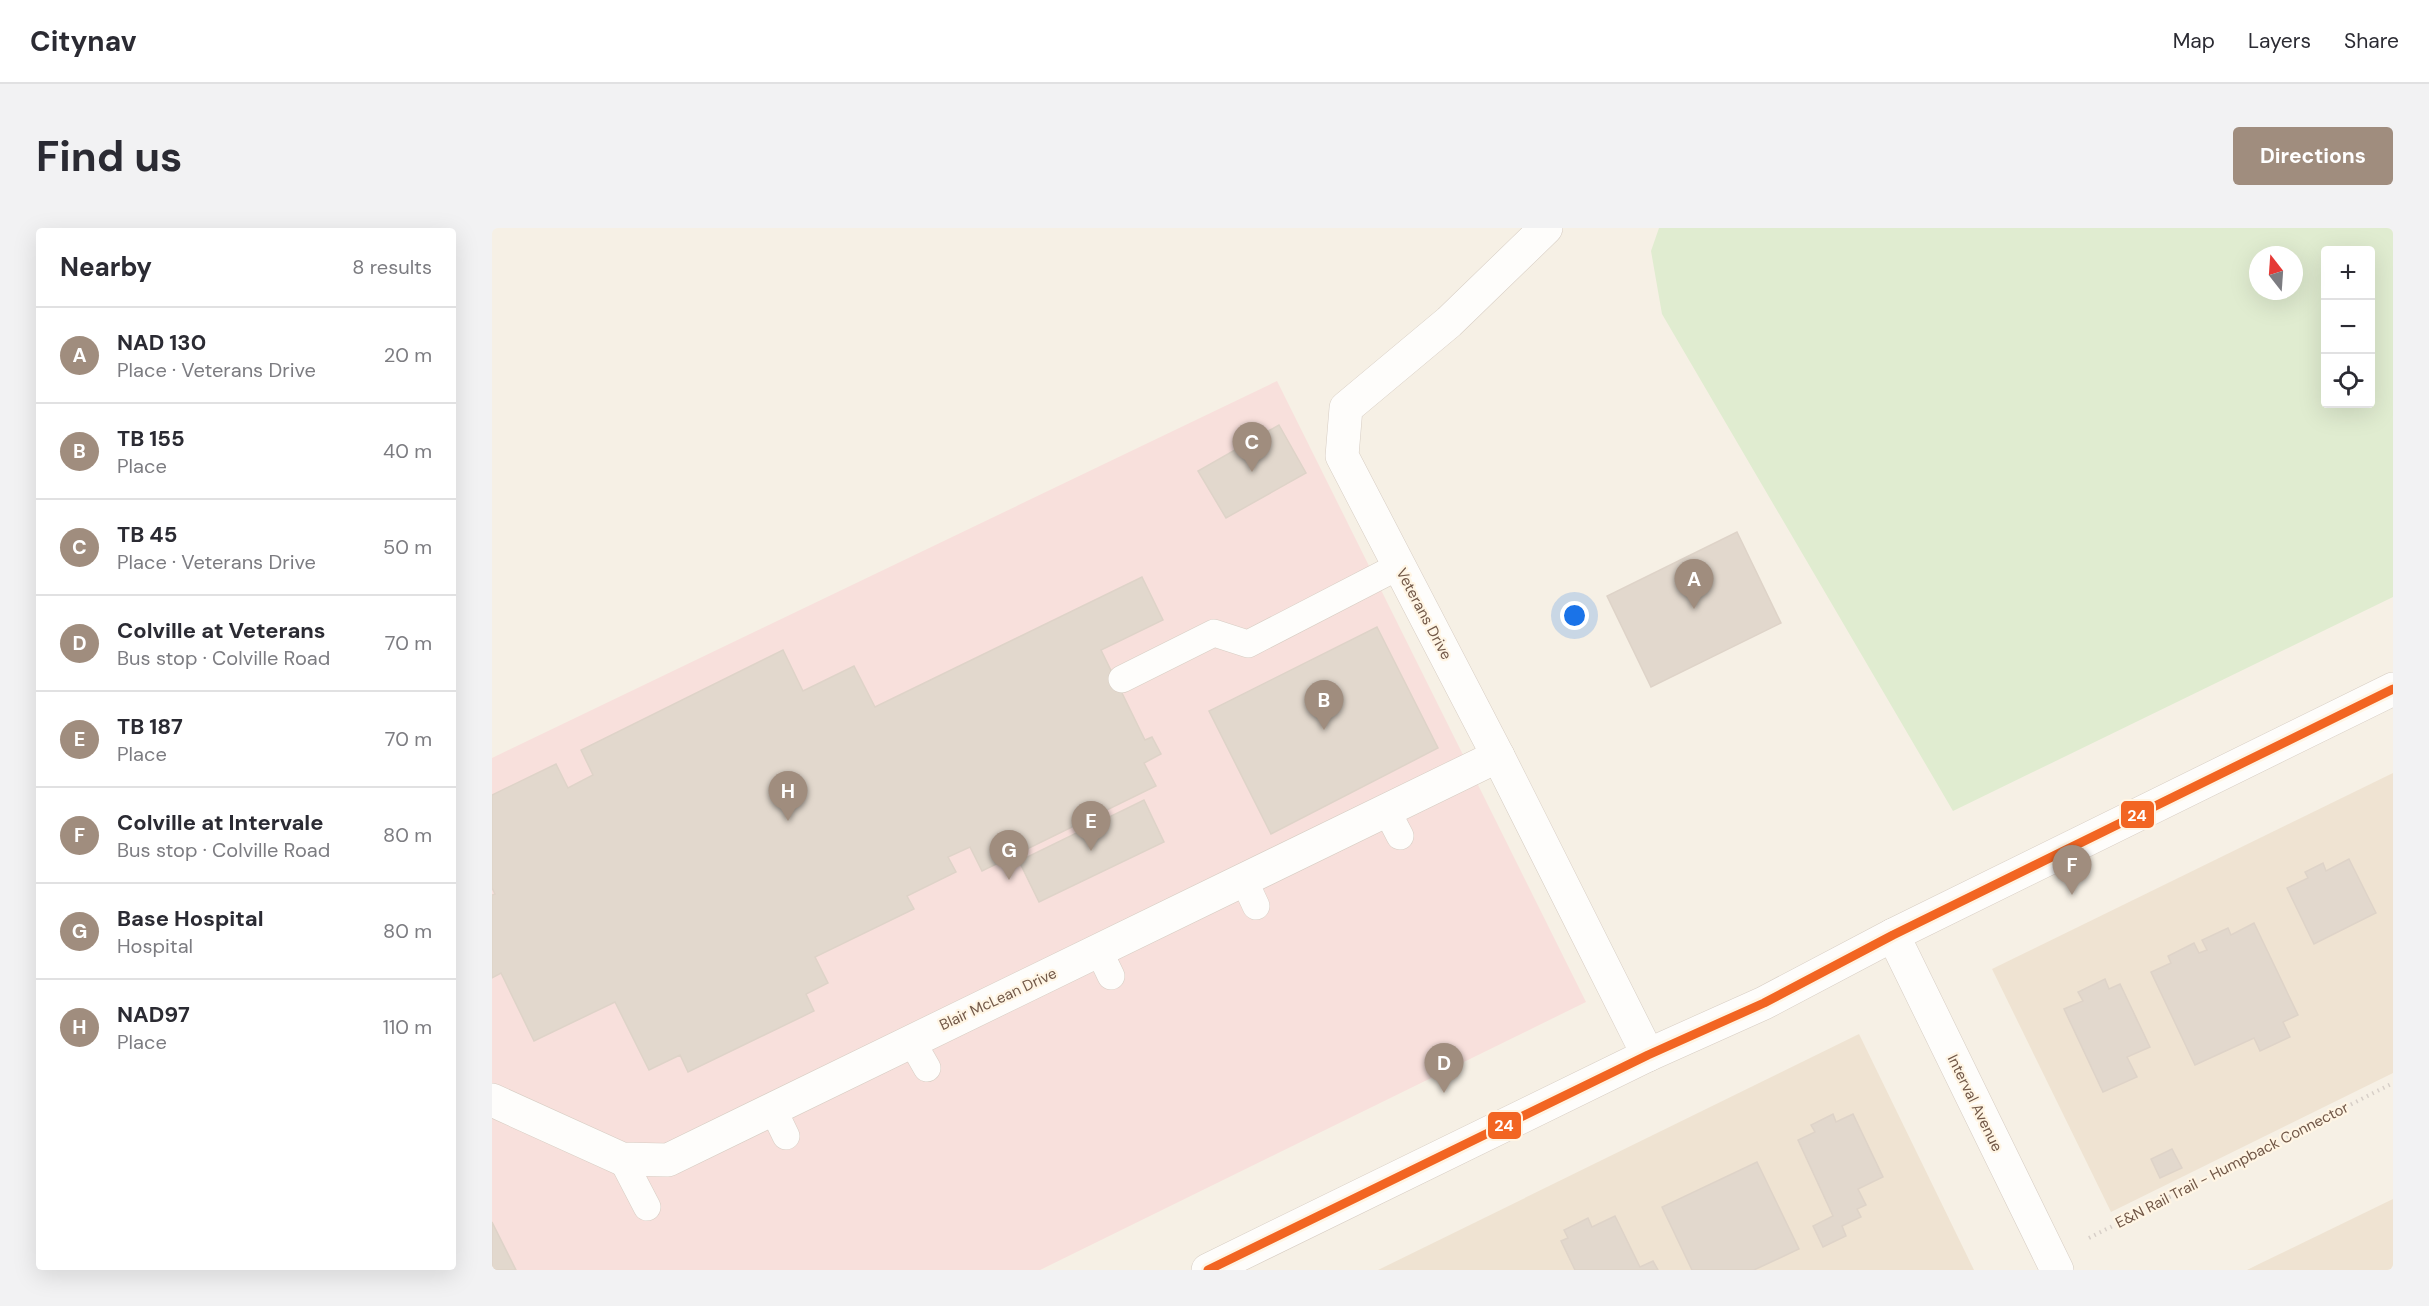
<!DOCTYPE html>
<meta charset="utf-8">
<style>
:root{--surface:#fff;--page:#f2f2f3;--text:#2b2b33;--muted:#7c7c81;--line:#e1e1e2;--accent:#a08d7e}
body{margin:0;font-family:"DM Sans",sans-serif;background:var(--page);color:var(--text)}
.controls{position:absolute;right:18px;top:18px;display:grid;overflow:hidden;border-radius:6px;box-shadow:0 6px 24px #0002}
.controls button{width:54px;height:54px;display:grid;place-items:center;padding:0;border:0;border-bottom:2px solid var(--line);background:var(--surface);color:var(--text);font:30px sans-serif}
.compass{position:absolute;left:1757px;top:18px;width:54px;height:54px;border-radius:50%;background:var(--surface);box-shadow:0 6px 24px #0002;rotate:343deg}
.you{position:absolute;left:1083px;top:388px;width:21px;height:21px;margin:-15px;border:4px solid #fff;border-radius:50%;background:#1a73e8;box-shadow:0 0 0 9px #1a73e833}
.badge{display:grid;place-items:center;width:39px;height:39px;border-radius:50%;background:var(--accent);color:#fff;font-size:20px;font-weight:700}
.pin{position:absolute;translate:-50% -50px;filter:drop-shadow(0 2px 3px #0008)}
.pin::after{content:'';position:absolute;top:32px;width:21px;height:18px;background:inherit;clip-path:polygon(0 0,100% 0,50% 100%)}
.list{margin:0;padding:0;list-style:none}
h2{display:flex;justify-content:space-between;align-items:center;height:78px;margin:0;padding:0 24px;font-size:26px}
h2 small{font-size:20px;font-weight:400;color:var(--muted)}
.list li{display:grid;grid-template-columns:39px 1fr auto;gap:18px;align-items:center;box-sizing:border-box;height:96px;padding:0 24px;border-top:2px solid var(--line)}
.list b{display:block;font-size:22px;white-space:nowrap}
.list p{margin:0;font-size:20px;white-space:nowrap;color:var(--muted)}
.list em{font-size:20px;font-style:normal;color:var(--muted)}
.icon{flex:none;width:33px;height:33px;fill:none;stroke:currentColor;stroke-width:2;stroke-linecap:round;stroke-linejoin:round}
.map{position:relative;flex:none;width:1901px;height:1042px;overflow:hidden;border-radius:6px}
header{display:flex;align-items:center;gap:36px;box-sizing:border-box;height:84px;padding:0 30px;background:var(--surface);border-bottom:2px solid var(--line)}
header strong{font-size:28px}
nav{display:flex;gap:33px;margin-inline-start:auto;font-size:21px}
.intro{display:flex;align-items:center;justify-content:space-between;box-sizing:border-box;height:144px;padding:0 36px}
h1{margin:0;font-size:42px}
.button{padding:15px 27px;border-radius:6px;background:var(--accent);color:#fff;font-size:21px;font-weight:700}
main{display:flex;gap:36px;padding:0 36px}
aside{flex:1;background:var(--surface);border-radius:6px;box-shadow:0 6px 24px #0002}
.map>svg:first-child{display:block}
.residential{fill:#efe3d2}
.medical{fill:#f8e0dc}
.green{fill:#e0ecd0;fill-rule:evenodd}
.building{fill:#e2d8cd;stroke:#ded3c8;stroke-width:1.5}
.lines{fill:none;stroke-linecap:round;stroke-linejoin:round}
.service-casing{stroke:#d7cdc3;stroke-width:28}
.minor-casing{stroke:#d7cdc3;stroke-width:34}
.tertiary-casing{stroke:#d7cdc3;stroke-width:34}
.path{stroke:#d7cfc8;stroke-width:4;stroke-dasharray:1.5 4.5;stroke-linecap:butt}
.service{stroke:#fefdfb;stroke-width:27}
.minor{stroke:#fefdfb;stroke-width:33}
.tertiary{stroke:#fefdfb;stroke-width:33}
.bus-1-casing{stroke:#fff5e4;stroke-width:14}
.bus-1{stroke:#f26522;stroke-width:9}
.labels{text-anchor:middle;stroke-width:4.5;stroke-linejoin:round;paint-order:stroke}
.street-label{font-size:15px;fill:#715747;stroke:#fff5e4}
.line-badge{stroke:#fff5e4;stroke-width:2}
.badge-label{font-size:16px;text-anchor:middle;font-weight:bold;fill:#fff}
</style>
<header>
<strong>Citynav</strong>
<nav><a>Map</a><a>Layers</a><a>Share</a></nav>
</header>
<div class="intro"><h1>Find us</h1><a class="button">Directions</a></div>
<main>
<aside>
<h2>Nearby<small>8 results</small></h2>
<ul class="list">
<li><span class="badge">A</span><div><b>NAD 130</b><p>Place · Veterans Drive</p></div><em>20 m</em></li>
<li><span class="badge">B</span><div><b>TB 155</b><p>Place</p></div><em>40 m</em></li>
<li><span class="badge">C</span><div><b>TB 45</b><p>Place · Veterans Drive</p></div><em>50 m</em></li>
<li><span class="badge">D</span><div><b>Colville at Veterans</b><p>Bus stop · Colville Road</p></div><em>70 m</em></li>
<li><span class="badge">E</span><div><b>TB 187</b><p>Place</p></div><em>70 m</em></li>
<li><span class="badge">F</span><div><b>Colville at Intervale</b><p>Bus stop · Colville Road</p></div><em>80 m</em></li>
<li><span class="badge">G</span><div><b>Base Hospital</b><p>Hospital</p></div><em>80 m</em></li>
<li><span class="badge">H</span><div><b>NAD97</b><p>Place</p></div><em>110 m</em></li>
</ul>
</aside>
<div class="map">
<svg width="1901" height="1042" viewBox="0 0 1901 1042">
<rect width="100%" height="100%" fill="#f6f0e5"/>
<g class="residential">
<path d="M1901,545V845L1619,984L1500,741Z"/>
<path d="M1367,806L1482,1042H886Z"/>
<path d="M1901,971V1042H1755L1767,1036Z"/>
</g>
<path class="medical" d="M785,153L1094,774L548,1042H0V530Z"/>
<path class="green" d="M1167,0H1901V369L1461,583L1170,86L1159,23ZM1834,22H1878V176H1834ZM1766,27H1802V63H1766Z"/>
<g class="building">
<path d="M787,197L814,245L734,290L706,243Z"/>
<path d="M1245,304L1289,395L1159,459L1115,368Z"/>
<path d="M650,349L671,392L609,422L653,512L660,509L669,526L652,535L664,558L490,643L478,619L456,629L464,644L415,668L422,681L323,729L336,755L314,766L322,783L196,844L188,827L157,842L123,774L42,813L9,745L0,750V667L3,666L0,660V567L64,536L76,560L101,547L89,522L291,422L311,463L362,438L383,479Z"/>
<path d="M885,399L946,520L779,606L717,483Z"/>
<path d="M652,572L672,614L547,674L527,633Z"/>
<path d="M1857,631L1884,685L1822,716L1795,660L1816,650L1813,644L1831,635L1834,643Z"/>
<path d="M1762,695L1806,787L1791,794L1798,809L1768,823L1762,810L1703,837L1659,744L1679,735L1676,728L1702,715L1707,725L1715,722L1710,712L1736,700L1739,707Z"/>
<path d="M1613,751L1617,761L1628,756L1658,819L1635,829L1645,849L1611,864L1572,781L1591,773L1586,764Z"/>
<path d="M1341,886L1344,894L1361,886L1391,949L1366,961L1374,977L1365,981L1369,989L1350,998L1354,1008L1331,1019L1321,998L1341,988L1306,912L1323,904L1319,897Z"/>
<path d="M1680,921L1690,940L1668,950L1659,931Z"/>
<path d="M1265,934L1307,1021L1262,1042H1200L1170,979Z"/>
<path d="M1123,988L1148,1039L1161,1033L1166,1042H1083L1069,1013L1076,1010L1072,1002L1096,990L1100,999Z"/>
<path d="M0,994L24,1042H0Z"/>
</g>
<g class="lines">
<g class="service-casing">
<g id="service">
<path d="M630,451L722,405L756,416L907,338"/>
<path d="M895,583L908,608"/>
<path d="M752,652L764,678"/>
<path d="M607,723L619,748"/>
<path d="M419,812L435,840"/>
<path d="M280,879L294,908"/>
<path d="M130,931L155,979"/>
</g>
</g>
<g class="minor-casing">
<g id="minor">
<path d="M1054,0L957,94L854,180L850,228L1006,528L1156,827"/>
<path d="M1401,707L1565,1042"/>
<path d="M0,872L130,931L176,932L1006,528"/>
</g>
</g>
<g class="tertiary-casing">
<path id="tertiary" d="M716,1042L1156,827L1272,775L1401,707L1901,461"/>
</g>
<path class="path" d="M1597,1010L1901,855"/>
<use href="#service" class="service"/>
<use href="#minor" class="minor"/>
<use href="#tertiary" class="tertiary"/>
<g class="bus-1-casing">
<path id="bus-1" d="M716,1042L1156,827L1272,775L1401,707L1901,461"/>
</g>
<use href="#bus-1" class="bus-1"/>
</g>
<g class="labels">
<g class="street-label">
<text transform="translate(932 386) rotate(62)" y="5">Veterans Drive</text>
<text transform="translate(506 771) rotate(-25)" y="5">Blair McLean Drive</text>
<text transform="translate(1483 875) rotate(64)" y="5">Interval Avenue</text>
<text transform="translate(1740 937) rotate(-27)" y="5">E&amp;N Rail Trail - Humpback Connector</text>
</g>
</g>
<g class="line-badge">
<rect x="1628" y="572" width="35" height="29" rx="6" fill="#f26522"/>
<rect x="995" y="883" width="35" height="29" rx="6" fill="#f26522"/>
</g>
<g class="badge-label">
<text x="1645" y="593">24</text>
<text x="1012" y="903">24</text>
</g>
</svg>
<div class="controls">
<button>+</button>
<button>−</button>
<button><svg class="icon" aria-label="locate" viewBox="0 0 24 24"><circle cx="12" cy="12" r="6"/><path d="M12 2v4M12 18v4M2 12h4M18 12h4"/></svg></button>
</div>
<svg class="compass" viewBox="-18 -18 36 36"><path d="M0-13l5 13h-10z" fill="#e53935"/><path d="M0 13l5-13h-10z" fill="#7c7c81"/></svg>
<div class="you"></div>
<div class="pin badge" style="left:1202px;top:381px">A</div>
<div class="pin badge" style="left:832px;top:502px">B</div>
<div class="pin badge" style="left:760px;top:244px">C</div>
<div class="pin badge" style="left:952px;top:865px">D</div>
<div class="pin badge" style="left:599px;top:623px">E</div>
<div class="pin badge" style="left:1580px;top:667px">F</div>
<div class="pin badge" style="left:517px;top:652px">G</div>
<div class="pin badge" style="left:296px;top:593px">H</div>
</div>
</main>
